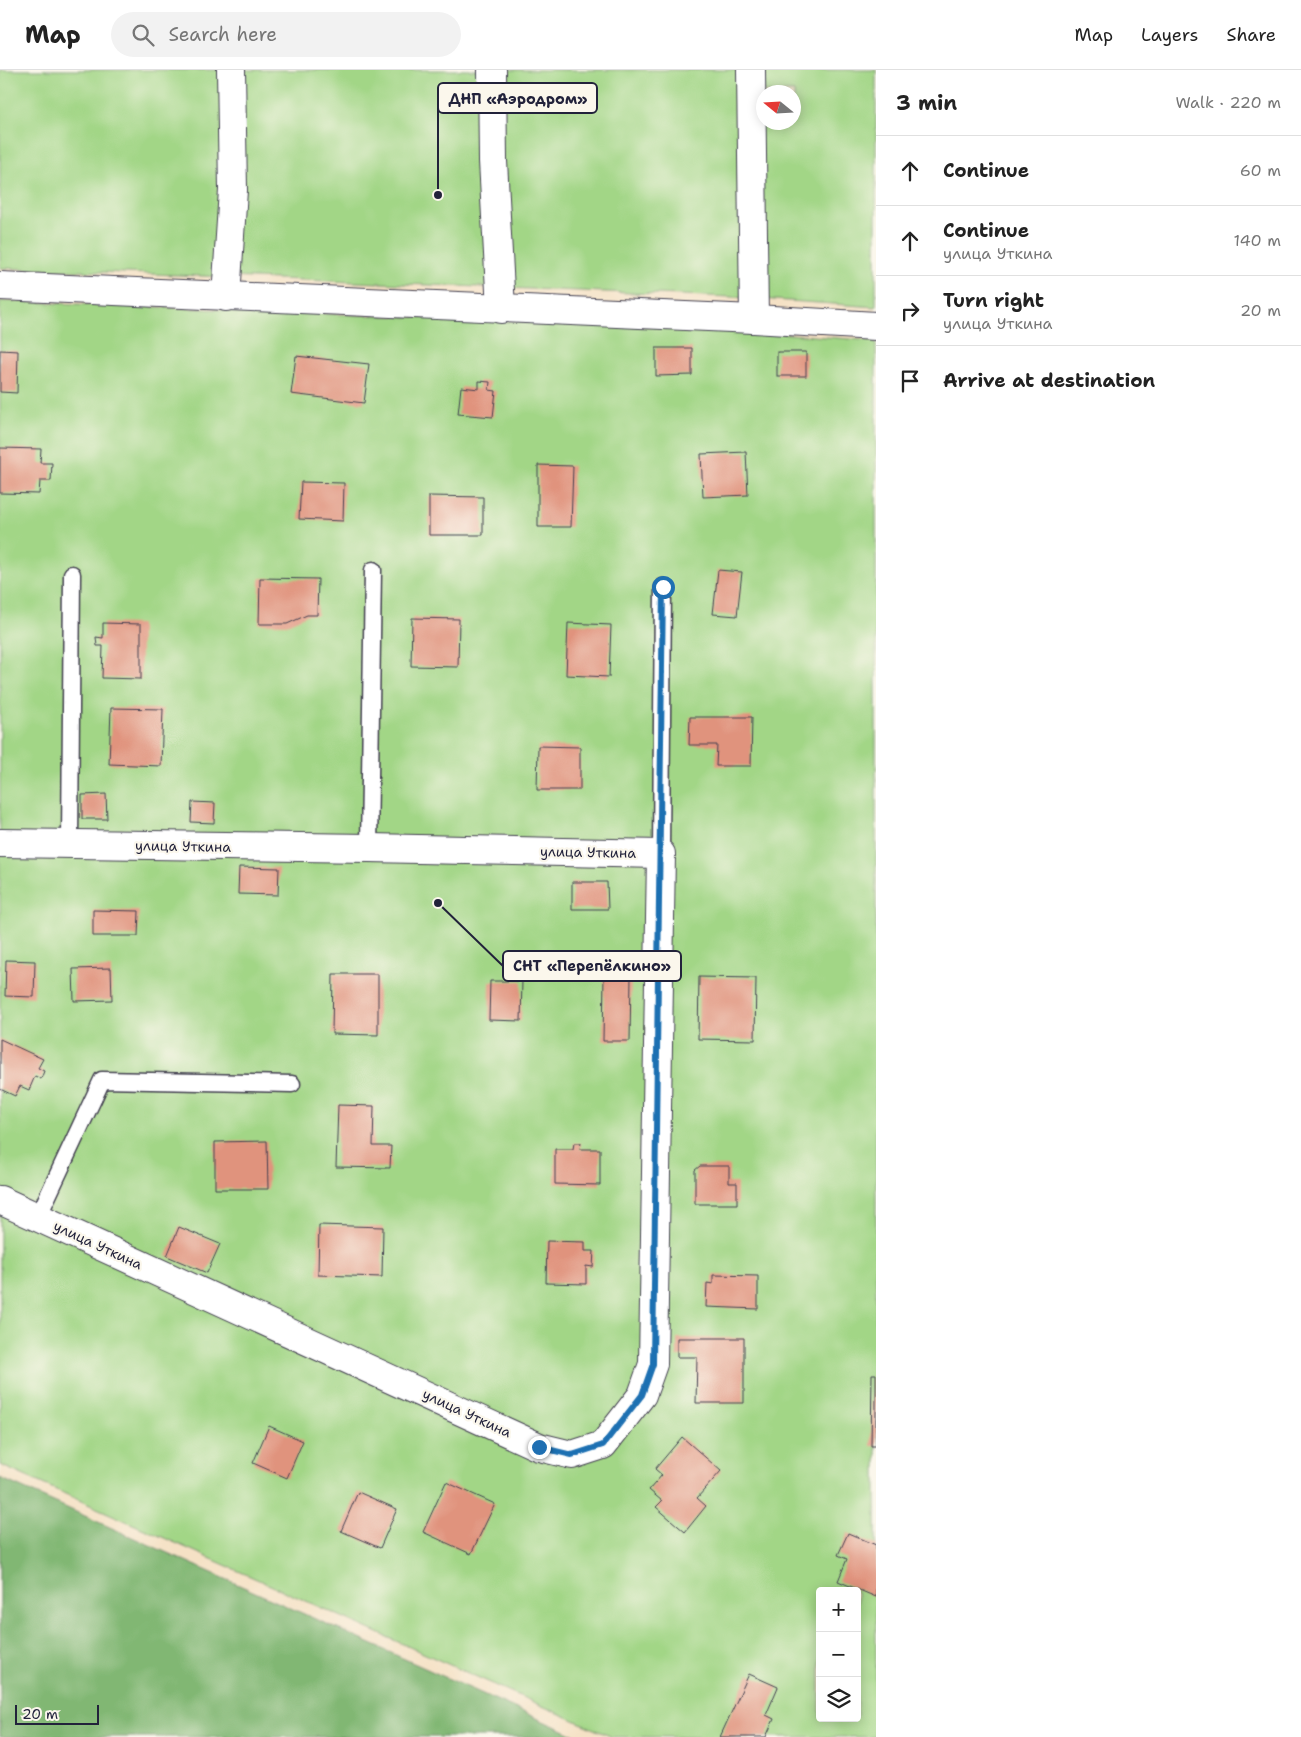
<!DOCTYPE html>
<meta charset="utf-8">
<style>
:root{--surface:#fff;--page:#f2f2f2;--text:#222;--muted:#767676;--line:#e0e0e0}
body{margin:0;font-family:"Shantell Sans",sans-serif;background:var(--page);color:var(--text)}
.controls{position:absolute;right:15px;bottom:15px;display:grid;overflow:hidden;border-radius:5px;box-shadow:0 2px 12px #0003}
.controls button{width:45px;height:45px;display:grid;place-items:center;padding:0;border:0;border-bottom:1px solid var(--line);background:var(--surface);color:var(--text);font:25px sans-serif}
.compass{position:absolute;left:756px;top:15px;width:45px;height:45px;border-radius:50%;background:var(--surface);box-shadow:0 2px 12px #0003;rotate:288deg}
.scale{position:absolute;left:15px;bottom:12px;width:84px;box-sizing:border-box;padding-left:5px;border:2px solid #22223b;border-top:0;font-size:14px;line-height:18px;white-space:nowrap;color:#22223b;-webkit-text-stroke:4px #fbf7ec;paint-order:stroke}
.stop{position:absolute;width:15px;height:15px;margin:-11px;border:4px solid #1f6fb2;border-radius:50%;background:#fff}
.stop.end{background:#1f6fb2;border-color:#fff;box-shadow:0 1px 5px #0008}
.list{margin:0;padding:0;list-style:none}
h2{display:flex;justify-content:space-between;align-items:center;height:65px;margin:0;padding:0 20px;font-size:21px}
h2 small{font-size:16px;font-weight:400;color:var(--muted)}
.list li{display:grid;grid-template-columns:32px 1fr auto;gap:15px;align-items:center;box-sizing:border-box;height:70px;padding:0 20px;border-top:1px solid var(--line)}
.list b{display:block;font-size:19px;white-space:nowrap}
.list p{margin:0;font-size:16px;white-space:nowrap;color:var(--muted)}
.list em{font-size:16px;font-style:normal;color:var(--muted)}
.icon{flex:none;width:28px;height:28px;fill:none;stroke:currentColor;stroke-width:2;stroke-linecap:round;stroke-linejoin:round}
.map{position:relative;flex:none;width:876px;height:1667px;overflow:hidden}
header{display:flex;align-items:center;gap:30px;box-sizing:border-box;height:70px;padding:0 25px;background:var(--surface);border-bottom:1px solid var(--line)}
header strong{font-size:24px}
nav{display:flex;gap:28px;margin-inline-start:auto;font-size:18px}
.search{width:350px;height:45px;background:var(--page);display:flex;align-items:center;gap:12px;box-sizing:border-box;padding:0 18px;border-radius:28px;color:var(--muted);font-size:19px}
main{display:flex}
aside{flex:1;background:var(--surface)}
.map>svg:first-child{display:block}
.green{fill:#a2d686;stroke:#627c60;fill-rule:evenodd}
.forest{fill:#81b773;stroke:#526c57}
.building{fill:#e0937d}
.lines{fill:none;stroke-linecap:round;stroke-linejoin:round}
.lane-casing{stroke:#423f50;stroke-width:19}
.street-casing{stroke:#423f50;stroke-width:30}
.lane{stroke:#fff;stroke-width:16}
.street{stroke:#fff;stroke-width:28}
.route{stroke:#1f6fb2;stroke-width:6}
.labels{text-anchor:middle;stroke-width:4.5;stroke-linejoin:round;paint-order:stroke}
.street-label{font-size:14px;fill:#22223b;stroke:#fbf7ec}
.leader{fill:none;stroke:#22223b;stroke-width:2}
.callout-dot{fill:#22223b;stroke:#fbf7ec;stroke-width:2}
.callout{fill:#fbf7ec;stroke:#22223b;stroke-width:2}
.callout-label{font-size:15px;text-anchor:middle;font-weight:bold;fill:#22223b}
</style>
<header>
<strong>Map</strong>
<div class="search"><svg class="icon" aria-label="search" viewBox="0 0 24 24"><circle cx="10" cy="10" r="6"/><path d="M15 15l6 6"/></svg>Search here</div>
<nav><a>Map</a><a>Layers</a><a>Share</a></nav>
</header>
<main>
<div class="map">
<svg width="876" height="1667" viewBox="0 0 876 1667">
<rect width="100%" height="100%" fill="#fbf7ec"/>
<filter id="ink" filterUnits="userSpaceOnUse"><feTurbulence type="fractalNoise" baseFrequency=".02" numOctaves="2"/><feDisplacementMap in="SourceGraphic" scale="10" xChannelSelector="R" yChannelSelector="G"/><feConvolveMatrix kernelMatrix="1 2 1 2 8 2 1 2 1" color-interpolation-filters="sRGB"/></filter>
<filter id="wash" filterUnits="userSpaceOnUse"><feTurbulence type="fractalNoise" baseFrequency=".0096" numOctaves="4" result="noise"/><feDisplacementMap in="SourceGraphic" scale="20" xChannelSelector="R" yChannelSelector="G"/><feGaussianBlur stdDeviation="1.12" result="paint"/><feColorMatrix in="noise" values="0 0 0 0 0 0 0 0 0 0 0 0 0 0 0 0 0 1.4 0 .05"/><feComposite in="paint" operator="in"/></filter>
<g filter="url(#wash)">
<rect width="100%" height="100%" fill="#f5e1c5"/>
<g class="green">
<path d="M0,0H876V237L731,227L0,198ZM764,22H794V52H764Z"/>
<path d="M0,231L740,260L876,271V1667H612L0,1395ZM820,1521H857V1648H820Z"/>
</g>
<path class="forest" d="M0,1408L579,1667H0Z"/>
<g id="blocks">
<g class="building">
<path d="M656,278H692V305L656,306Z"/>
<path d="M0,280L18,281L17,323L0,322Z"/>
<rect x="777" y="282" width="29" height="24"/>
<path d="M296,286L369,294L364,333L291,324Z"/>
<path d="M479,311L490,312L489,320L496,321L493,347L458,344L461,317L479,319Z"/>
<path d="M0,378L41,379L40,393H52L51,411H40L39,424L0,423Z"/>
<path d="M746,382L748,425L703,427L701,384Z"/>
<path d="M538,395L573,396L571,457H538Z"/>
<path d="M301,412L344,413L343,451L299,449Z"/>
<path d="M429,426L483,427V465H429Z"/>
<path d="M718,500L742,502L737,546L713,544Z"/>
<path d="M260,508L318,509L317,545H307L287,554H259Z"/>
<path d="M412,548L459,549L458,597L411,596Z"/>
<path d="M103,553L141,554V609L102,608L103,576H97L96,567L103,568Z"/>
<path d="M568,553L611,555L609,607L566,605Z"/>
<path d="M111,638L163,639L161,696L109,694Z"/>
<path d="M690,647H752L751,696H716L717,675H689Z"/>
<path d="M538,676L580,677V720H537Z"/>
<path d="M106,724L107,749H82V725Z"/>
<path d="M192,732L215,733L214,753L191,752Z"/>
<path d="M239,797L279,798L278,825L238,824Z"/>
<path d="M572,812H607L608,839H572Z"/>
<path d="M93,840L139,841L138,866H93Z"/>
<path d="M6,890L35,891L34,927L5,926Z"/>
<path d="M111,898L112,930L74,931L73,899Z"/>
<path d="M333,904H378V965L332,964Z"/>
<path d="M604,905L631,906L630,971H603Z"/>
<path d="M699,907L756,908L755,970L698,969Z"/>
<path d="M490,911H522L521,951L489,950Z"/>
<path d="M0,969L43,989L38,998L44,1001L41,1009L35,1006L29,1020L20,1016L15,1026L0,1019Z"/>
<path d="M338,1035L374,1036L373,1076H391L390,1098L336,1097Z"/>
<path d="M267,1071L268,1119H215V1072Z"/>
<path d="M574,1073H581L580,1079H600V1115L555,1114V1079H573Z"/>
<path d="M700,1096H729V1113H737V1134H695V1100Z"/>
<path d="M319,1155L383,1157L382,1207L318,1205Z"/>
<path d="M179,1157L220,1174L207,1203L167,1186Z"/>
<path d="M547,1171L585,1172V1181H594L593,1197L586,1196V1214L546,1213Z"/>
<path d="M713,1205L758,1206V1239L706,1237L707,1213L713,1214Z"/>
<path d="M677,1268H744V1333H696L697,1287H677Z"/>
<path d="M872,1304H876V1376H871Z"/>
<path d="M269,1356L303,1371L287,1408L253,1393Z"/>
<path d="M682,1367L721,1401L697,1428L706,1436L685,1462L656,1437L662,1431L649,1420L662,1405L655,1399Z"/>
<path d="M446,1412L495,1434L471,1484L423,1462Z"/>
<path d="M358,1422L397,1439L380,1478L341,1461Z"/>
<path d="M848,1463L876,1475V1527L838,1511L847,1489L838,1485Z"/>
<path d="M749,1604L778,1617L766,1645L774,1649L766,1667H720Z"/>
</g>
</g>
</g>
<g filter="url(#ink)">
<use href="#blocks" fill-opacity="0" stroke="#423f50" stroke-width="1"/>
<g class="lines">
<g class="lane-casing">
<g id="lane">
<path d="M70,774L72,504"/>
<path d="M369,778L373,500"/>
<path d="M661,784L663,517"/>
<path d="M38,1147L102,1010L292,1014"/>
</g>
</g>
<g class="street-casing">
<g id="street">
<path d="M492,0L493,91L501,239"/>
<path d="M751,0L754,249"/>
<path d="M0,216L754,249L876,256"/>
<path d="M226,227L233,120L231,0"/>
<path d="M0,773L369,778L661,784L653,1294L642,1325L603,1375L572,1385L539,1377L0,1130"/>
</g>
</g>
<use href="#lane" class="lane"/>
<use href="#street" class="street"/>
</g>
</g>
<g class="lines" filter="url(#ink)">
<path class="route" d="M539,1377L572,1385L603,1375L642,1325L653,1294L663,517"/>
</g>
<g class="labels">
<g class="street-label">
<text transform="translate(183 776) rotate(1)" y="5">улица Уткина</text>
<text transform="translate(588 782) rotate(1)" y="5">улица Уткина</text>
<text transform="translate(98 1175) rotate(25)" y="5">улица Уткина</text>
<text transform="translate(467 1343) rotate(25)" y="5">улица Уткина</text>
</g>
</g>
<path class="leader" d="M438 125L438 28M438 833L503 896"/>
<g class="callout-dot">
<circle cx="438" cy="125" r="5"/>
<circle cx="438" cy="833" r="5"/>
</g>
<g class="callout">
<rect x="438" y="13" width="159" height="30" rx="5"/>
<rect x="503" y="881" width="178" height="30" rx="5"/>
</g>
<g class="callout-label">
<text x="518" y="34">ДНП «Аэродром»</text>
<text x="592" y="901">СНТ «Перепёлкино»</text>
</g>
</svg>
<div class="controls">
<button>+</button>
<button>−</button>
<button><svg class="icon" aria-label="layers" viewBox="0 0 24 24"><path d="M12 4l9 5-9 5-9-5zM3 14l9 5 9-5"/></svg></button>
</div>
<svg class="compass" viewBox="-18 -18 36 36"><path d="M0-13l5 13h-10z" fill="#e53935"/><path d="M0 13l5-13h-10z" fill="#767676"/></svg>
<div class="scale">20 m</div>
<div class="stop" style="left:663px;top:517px"></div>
<div class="stop end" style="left:539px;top:1377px"></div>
</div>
<aside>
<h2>3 min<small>Walk · 220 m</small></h2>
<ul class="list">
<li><svg class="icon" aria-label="ahead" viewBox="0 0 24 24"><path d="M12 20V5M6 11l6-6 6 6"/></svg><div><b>Continue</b></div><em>60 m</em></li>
<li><svg class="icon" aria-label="ahead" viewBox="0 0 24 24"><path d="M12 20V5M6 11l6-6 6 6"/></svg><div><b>Continue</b><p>улица Уткина</p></div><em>140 m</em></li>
<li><svg class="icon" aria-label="right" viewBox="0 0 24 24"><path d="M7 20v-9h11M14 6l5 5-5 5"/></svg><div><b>Turn right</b><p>улица Уткина</p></div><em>20 m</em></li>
<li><svg class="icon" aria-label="arrive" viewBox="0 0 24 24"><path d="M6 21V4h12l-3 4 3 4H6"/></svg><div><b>Arrive at destination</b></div></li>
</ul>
</aside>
</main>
